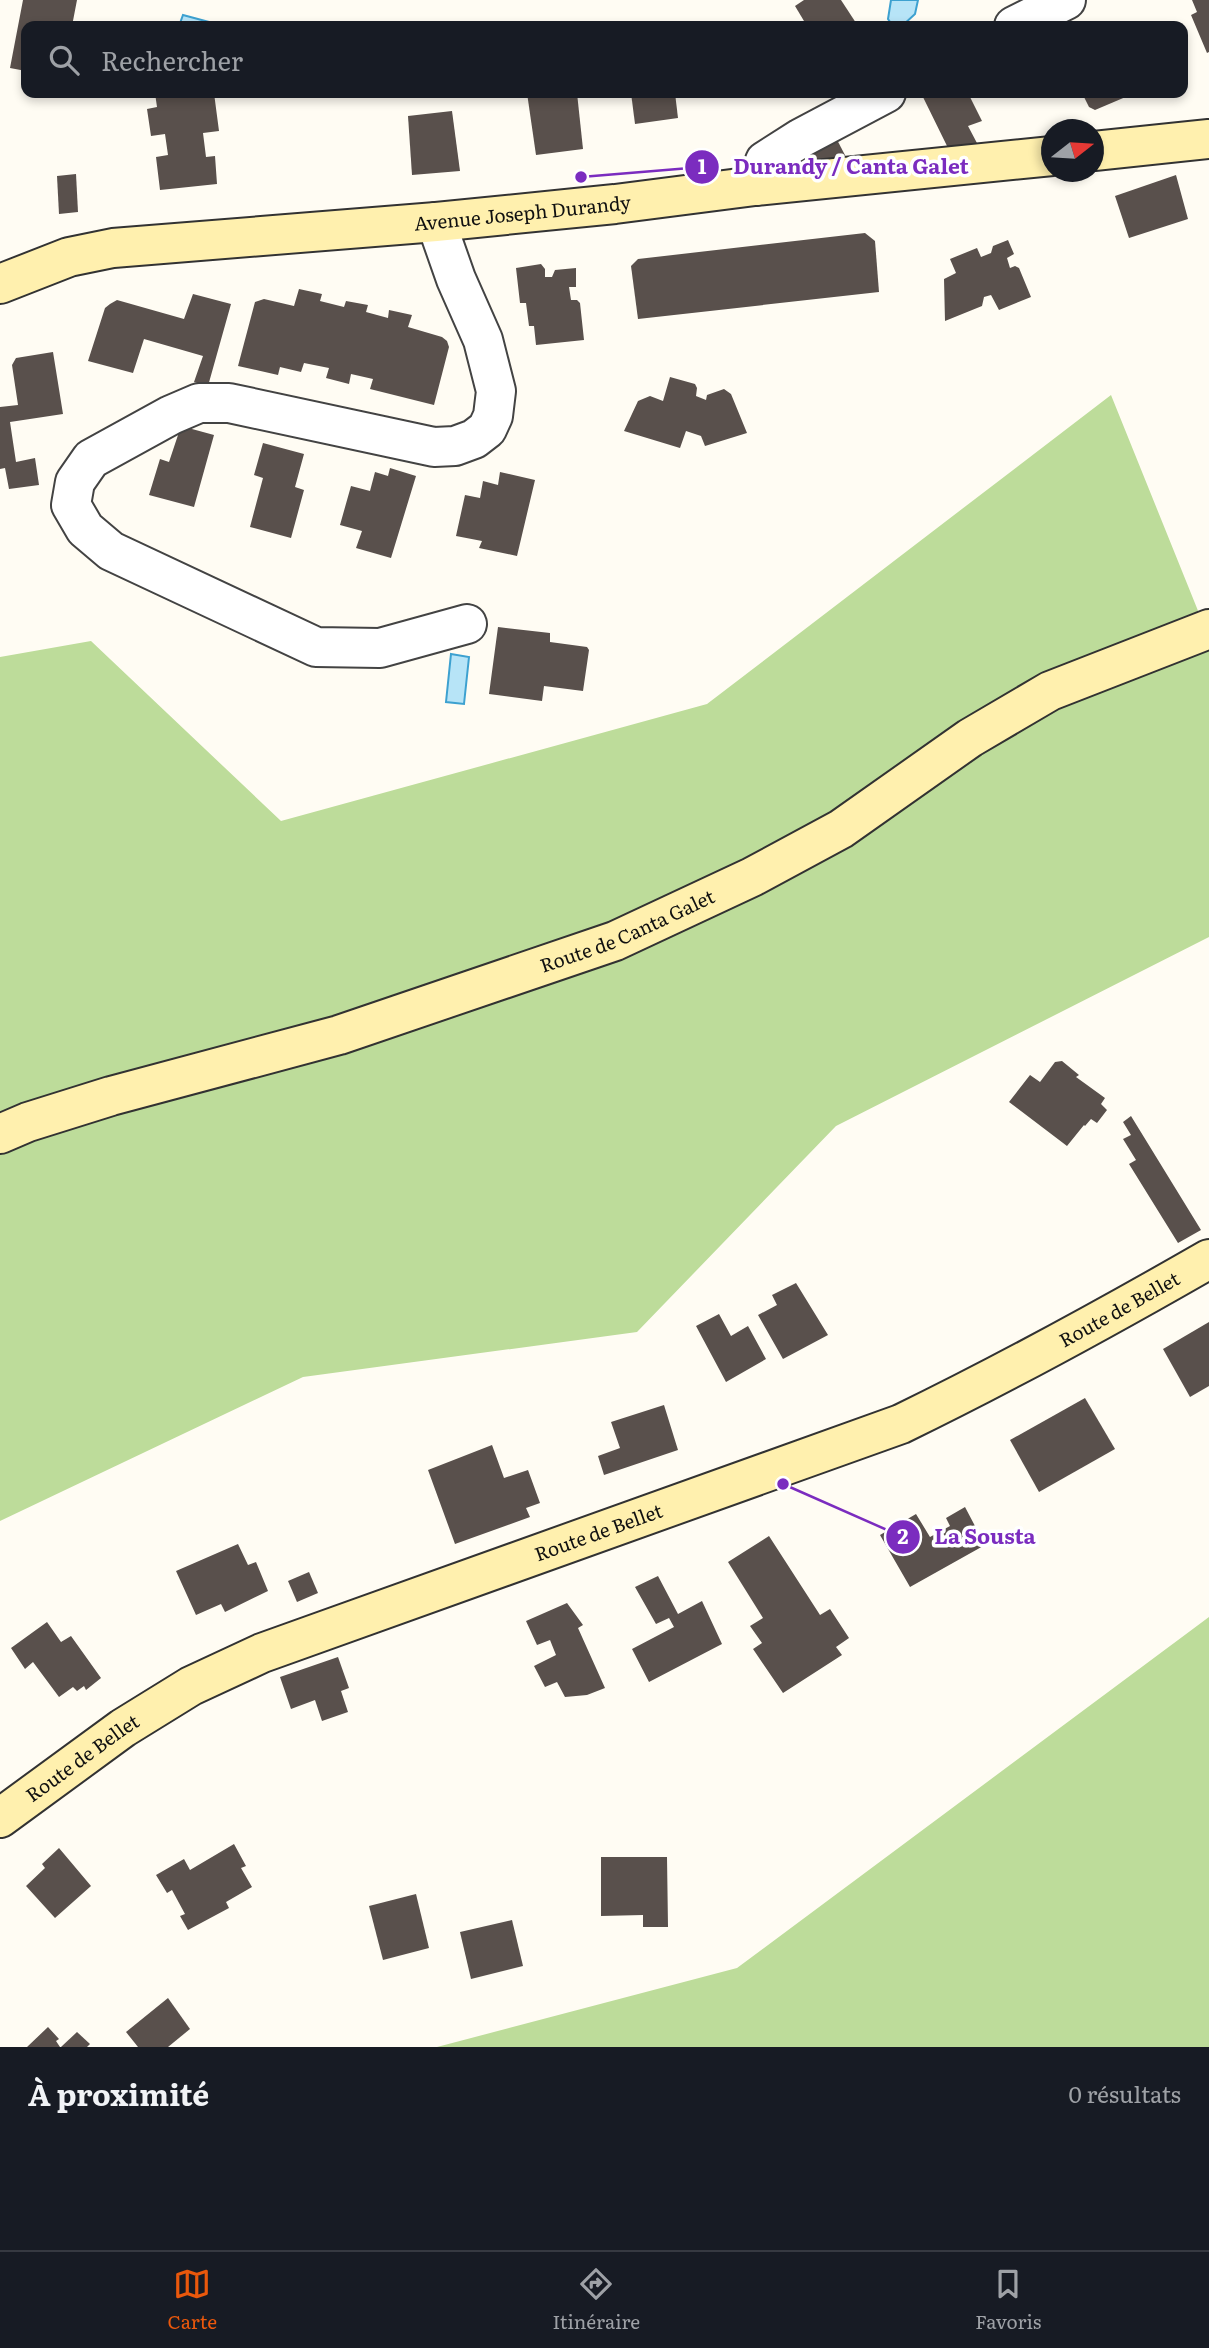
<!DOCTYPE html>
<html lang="fr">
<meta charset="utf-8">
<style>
:root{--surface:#171b24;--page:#20242c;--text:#f1f3f6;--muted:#9ea1a6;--line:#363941;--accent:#ea580c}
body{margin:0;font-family:Literata,serif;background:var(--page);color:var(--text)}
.compass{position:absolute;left:1041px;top:119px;width:63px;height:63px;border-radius:50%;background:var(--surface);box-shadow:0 4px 10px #0003;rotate:73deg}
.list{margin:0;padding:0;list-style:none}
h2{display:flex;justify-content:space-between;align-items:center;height:91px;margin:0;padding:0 28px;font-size:30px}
h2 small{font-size:23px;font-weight:400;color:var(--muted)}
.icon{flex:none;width:38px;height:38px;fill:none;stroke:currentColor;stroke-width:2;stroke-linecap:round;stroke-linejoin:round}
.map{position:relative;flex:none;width:1209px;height:2047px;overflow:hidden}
.search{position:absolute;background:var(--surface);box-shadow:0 4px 10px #0003;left:21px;right:21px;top:21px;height:77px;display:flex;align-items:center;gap:18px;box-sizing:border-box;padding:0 24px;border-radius:14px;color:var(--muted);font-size:26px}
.sheet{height:203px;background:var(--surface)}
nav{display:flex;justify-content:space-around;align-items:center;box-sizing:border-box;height:98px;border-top:2px solid var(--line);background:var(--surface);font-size:19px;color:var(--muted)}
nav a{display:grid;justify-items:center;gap:4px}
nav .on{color:var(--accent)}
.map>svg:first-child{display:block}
.forest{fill:#bddc9a}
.water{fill:#b7e4f7;stroke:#3da1d0;stroke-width:2}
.building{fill:#59504c}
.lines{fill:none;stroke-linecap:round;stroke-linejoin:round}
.street-casing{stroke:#434343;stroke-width:42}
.secondary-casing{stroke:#323232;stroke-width:42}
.street{stroke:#fff;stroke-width:38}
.secondary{stroke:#fff0ae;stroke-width:38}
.labels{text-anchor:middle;stroke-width:7;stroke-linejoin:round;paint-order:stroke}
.street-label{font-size:19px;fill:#101010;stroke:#fff}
.leader{fill:none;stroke:#7b2cbf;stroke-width:2.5}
.callout-dot{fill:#7b2cbf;stroke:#fff;stroke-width:2.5}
.mark-label{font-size:21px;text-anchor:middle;font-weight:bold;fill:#fff}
.callout-label{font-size:21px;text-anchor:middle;font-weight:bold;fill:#7b2cbf;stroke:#fff;stroke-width:7;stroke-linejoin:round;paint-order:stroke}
</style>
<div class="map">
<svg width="1209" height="2047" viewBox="0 0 1209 2047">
<rect width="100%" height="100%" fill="#fffcf3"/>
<g class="forest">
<path d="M1111,395L1209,638V937L836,1126L637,1332L303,1377L0,1521V657L91,641L281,821L707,704Z"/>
<path d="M1209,1617V2047H437L737,1968Z"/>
</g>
<g class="water">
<path d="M891,0H918L915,14L902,26H893L888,19Z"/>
<path d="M183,15L224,26H179Z"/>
<path d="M451,654L469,657L464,704L446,702Z"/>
</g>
<g class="building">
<path d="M23,0H77L72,26H26V71L10,68Z"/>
<path d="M804,0H841L858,26H807L795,6Z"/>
<path d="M1192,0H1209V52L1207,53L1191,15L1197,12Z"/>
<path d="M155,93H184V96L214,93L219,131L203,133L206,157L215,156L217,184L160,190L156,157L168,155L165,134L151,136L147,109L157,107Z"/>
<path d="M527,93H577L583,149L536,155Z"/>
<path d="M631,93H675L678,118L635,124Z"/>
<path d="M921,93H968L982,121L968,126L978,145L948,148Z"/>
<path d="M1082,93H1135L1095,110L1089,107Z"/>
<path d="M452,111L460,171L412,175L408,116Z"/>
<path d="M833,132L847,159L812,162L804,147Z"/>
<path d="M76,174L78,212L59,214L57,176Z"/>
<path d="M1176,175L1188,219L1129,238L1115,196Z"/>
<path d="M865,233L875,241L879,292L638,319L631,266L638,259Z"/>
<path d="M1008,240L1014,254L1007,258L1010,268L1015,266L1019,268L1031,297L999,310L991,295L984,297L982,306L945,321L944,279L956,273L950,259L977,248L981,257L991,253L993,246Z"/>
<path d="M541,264L545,269V277H552L555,270L576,268V287H569L571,300H577L580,303L584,340L536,345L534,326H529L526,303H520L516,268Z"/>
<path d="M299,289L322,294L320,301L344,307L346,301L368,305L366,312L388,318L389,310L412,315L408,327L442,337L447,341L449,347L434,405L370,389L373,379L351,374L349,384L326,378L329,368L304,363L301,372L280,367L278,375L238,366L255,302L264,299L294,306Z"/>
<path d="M193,294L231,304L208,386L194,382L203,356L144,339L133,373L88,361L105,308L110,304L117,300L184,319Z"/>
<path d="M53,352L63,414L10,422L16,462L35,458L39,485L9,489L5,468L0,469V407L18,405L12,365L16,358Z"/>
<path d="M670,377L695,384L697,388L696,396L706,400L707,395L724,389L731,394L747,433L705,446L701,436L686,431L680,448L624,431L638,401L650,396L663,401Z"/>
<path d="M181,426L214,435L194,507L149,495L160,459L169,462Z"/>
<path d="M263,443L304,454L295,487L304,490L291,538L250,527L263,478L254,475Z"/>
<path d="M390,468L416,476L391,558L356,548L362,531L340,525L351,486L370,491L375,472L388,476Z"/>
<path d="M500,472L535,480L517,556L479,548L482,541L456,536L465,495L480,498L483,481L498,485Z"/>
<path d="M498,627L550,633V642L587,647L589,650L583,691L544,686L542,701L489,694Z"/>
<path d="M1062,1061L1079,1075L1076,1077L1105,1098L1101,1104L1107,1110L1097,1123L1091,1119L1085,1126L1084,1125L1067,1146L1009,1102L1030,1075L1040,1082L1055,1062Z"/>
<path d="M1131,1116L1201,1230L1178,1243L1129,1164L1136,1160L1123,1139L1131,1135L1123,1122Z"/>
<path d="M796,1283L828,1335L783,1359L758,1315L777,1305L772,1295Z"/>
<path d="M719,1314L731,1336L748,1326L766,1359L726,1382L696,1326Z"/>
<path d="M1209,1322V1386L1190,1397L1163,1349Z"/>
<path d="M1085,1398L1115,1449L1039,1492L1010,1440Z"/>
<path d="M664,1405L678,1450L604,1475L598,1456L620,1448L611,1422Z"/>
<path d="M492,1445L504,1478L528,1470L540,1503L526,1508L530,1517L455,1544L428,1470Z"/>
<path d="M965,1507L985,1545L910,1587L880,1535L916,1514L930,1537L950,1526L946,1518Z"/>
<path d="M769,1536L820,1615L830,1609L849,1638L836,1647L842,1655L783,1693L753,1649L762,1643L750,1626L763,1618L728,1562Z"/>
<path d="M238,1544L248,1565L256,1562L268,1591L225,1612L221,1604L196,1615L176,1571Z"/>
<path d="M309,1572L318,1593L297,1602L288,1581Z"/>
<path d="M658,1576L678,1614L702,1601L722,1644L649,1682L632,1649L674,1627L669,1618L656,1624L635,1587Z"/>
<path d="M567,1603L583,1625L578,1628L605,1688L587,1695L565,1697L557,1682L545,1687L534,1666L556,1655L550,1640L537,1645L526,1621Z"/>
<path d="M47,1622L61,1642L71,1636L101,1678L86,1690L84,1686L77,1691L73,1687L59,1697L33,1662L25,1669L11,1648Z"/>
<path d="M338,1657L349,1688L341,1691L348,1712L322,1721L315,1700L291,1709L280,1677Z"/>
<path d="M234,1844L246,1866L241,1868L252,1887L226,1902L229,1908L188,1930L180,1916L185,1914L172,1890L167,1893L156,1875L184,1859L190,1870Z"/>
<path d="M59,1848L91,1886L55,1918L26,1886L45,1868L42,1864Z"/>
<path d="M601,1857H667L668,1927H643V1915L601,1916Z"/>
<path d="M416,1894L429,1948L383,1960L369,1906Z"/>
<path d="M512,1920L523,1966L471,1979L460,1932Z"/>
<path d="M168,1998L190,2029L168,2047H138L126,2032Z"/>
<path d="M48,2027L59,2039L56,2041L60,2047H27Z"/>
<path d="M77,2032L90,2044L87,2047H61Z"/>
</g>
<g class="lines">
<g class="street-casing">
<g id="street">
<path d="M1014,26L1066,0"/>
<path d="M755,186L765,161L801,138L886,93"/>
<path d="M436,222L456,279L483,340L496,391L493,416L487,429L474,439L455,446L434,447L229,403H199L171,415L91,459L75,482L71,505L85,529L111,551L316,647L380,648L467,624"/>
</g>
</g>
<g class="secondary-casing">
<g id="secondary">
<path d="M1094,151L1209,139"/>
<path id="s1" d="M0,284L69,257L113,248L436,222L615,204L755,186L1052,156"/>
<path id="s2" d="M0,1134L28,1122L111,1096L339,1035L615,941L752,877L841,829L970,738L1050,691L1209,629"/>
<path id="s3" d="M0,1818L123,1728L191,1686L262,1653L901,1424C1006,1373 1108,1317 1209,1259"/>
</g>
</g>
<use href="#street" class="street"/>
<use href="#secondary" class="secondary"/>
</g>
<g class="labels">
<g class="street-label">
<text dy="7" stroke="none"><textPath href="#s1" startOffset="530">Avenue Joseph Durandy</textPath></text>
<text dy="7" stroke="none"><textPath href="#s2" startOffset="660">Route de Canta Galet</textPath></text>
<text dy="7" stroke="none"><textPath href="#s3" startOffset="1236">Route de Bellet</textPath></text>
<text dy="7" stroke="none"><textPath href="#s3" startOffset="668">Route de Bellet</textPath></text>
<text dy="7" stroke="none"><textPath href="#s3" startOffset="102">Route de Bellet</textPath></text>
</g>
</g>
<path class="leader" d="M581 177L702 167M783 1484L903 1537"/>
<g class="callout-dot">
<circle cx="581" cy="177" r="7"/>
<circle cx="783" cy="1484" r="7"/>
<circle cx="702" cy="167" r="18"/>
<circle cx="903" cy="1537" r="18"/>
</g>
<g class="mark-label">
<text x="702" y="174">1</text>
<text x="903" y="1544">2</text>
</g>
<g class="callout-label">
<text x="851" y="174">Durandy / Canta Galet</text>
<text x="985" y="1544">La Sousta</text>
</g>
</svg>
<svg class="compass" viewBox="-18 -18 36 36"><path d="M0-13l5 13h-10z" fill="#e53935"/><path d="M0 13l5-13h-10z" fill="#9ea1a6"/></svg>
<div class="search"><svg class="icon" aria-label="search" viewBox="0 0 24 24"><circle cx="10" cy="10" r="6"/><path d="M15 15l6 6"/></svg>Rechercher</div>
</div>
<section class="sheet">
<h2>À proximité<small>0 résultats</small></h2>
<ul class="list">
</ul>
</section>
<nav>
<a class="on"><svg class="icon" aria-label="map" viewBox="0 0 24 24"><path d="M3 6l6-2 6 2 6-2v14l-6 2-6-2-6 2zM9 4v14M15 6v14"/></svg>Carte</a>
<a><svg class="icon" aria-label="directions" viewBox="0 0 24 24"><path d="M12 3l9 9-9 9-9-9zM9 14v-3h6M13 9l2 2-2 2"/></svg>Itinéraire</a>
<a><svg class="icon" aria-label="saved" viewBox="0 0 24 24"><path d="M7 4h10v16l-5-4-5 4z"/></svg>Favoris</a>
</nav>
